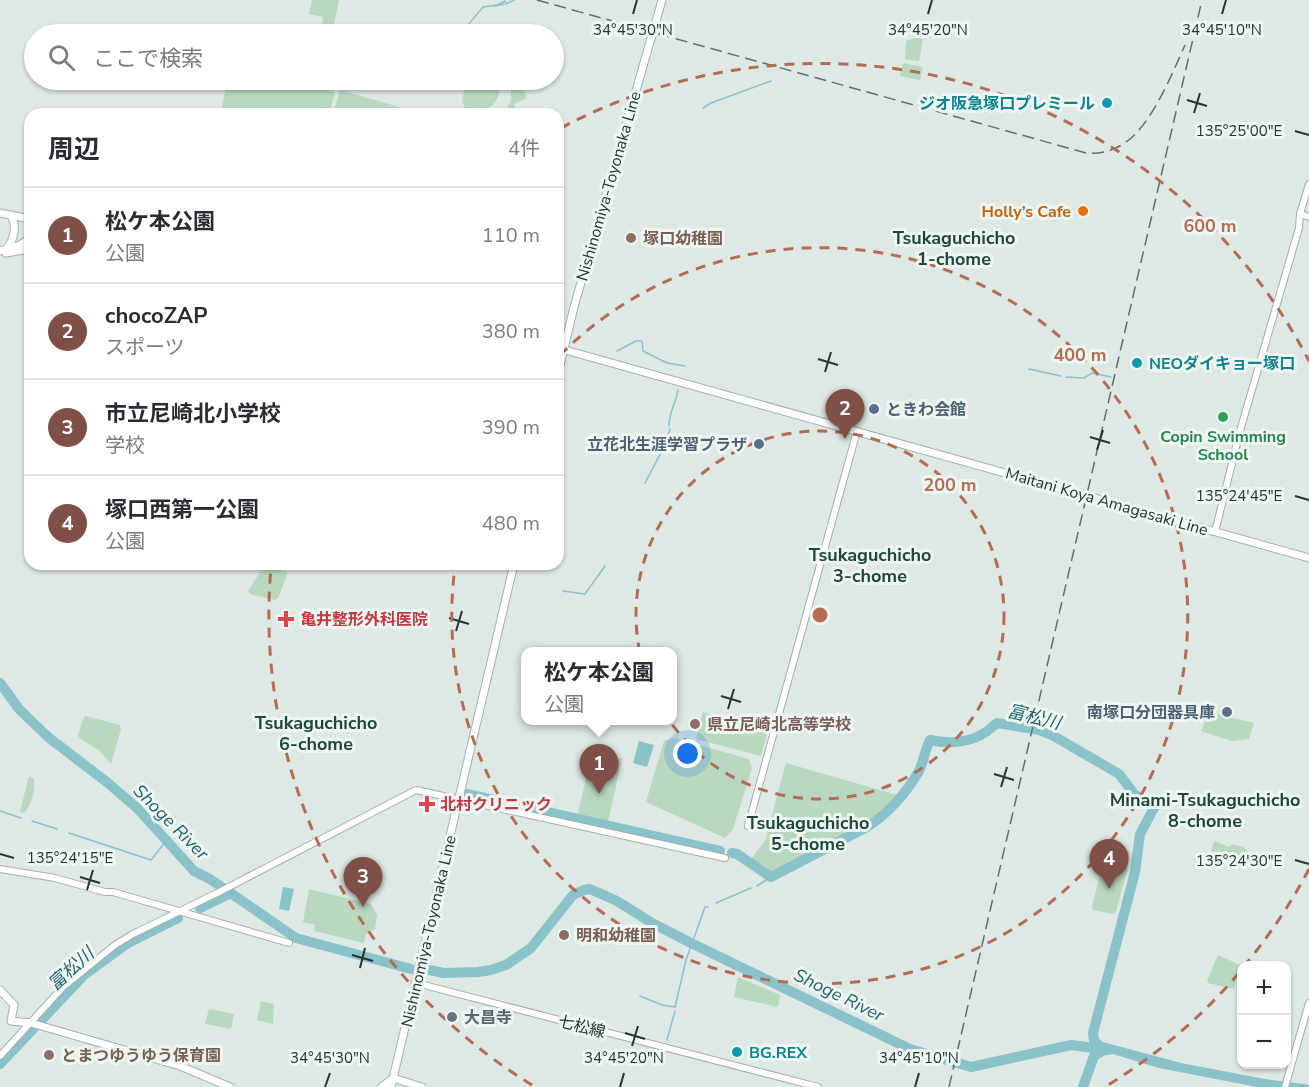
<!DOCTYPE html>
<html lang="ja">
<meta charset="utf-8">
<style>
:root{--surface:#fff;--page:#f2f2f3;--text:#2b2b33;--muted:#7c7c81;--line:#e1e1e2;--accent:#7f5047}
body{margin:0;font-family:"Nunito Sans","Noto Sans JP",sans-serif;background:var(--page);color:var(--text)}
.controls{position:absolute;right:18px;bottom:18px;display:grid;overflow:hidden;border-radius:12px;box-shadow:0 2px 4px #0004}
.controls button{width:54px;height:54px;display:grid;place-items:center;padding:0;border:0;border-bottom:2px solid var(--line);background:var(--surface);color:var(--text);font:30px sans-serif}
.you{position:absolute;left:688px;top:754px;width:21px;height:21px;margin:-15px;border:4px solid #fff;border-radius:50%;background:#1a73e8;box-shadow:0 0 0 9px #1a73e833}
.badge{display:grid;place-items:center;width:39px;height:39px;border-radius:50%;background:var(--accent);color:#fff;font-size:20px;font-weight:700}
.pin{position:absolute;translate:-50% -50px;filter:drop-shadow(0 2px 3px #0008)}
.pin::after{content:'';position:absolute;top:32px;width:21px;height:18px;background:inherit;clip-path:polygon(0 0,100% 0,50% 100%)}
.popup{position:absolute;left:521px;top:647px;width:156px;height:78px;box-sizing:border-box;display:grid;place-content:center;border-radius:12px;background:var(--surface);filter:drop-shadow(0 2px 4px #0005);font-size:20px;white-space:nowrap;color:var(--muted)}
.popup b{font-size:22px;color:var(--text)}
.popup::after{content:'';position:absolute;left:50%;top:100%;margin-left:-12px;border:12px solid transparent;border-top-color:var(--surface)}
.list{margin:0;padding:0;list-style:none}
h2{display:flex;justify-content:space-between;align-items:center;height:78px;margin:0;padding:0 24px;font-size:26px}
h2 small{font-size:20px;font-weight:400;color:var(--muted)}
.list li{display:grid;grid-template-columns:39px 1fr auto;gap:18px;align-items:center;box-sizing:border-box;height:96px;padding:0 24px;border-top:2px solid var(--line)}
.list b{display:block;font-size:22px;white-space:nowrap}
.list p{margin:0;font-size:20px;white-space:nowrap;color:var(--muted)}
.list em{font-size:20px;font-style:normal;color:var(--muted)}
.icon{flex:none;width:33px;height:33px;fill:none;stroke:currentColor;stroke-width:2;stroke-linecap:round;stroke-linejoin:round}
.map{position:relative;flex:none;width:1309px;height:1087px;overflow:hidden}
.search{position:absolute;background:var(--surface);box-shadow:0 2px 4px #0004;left:24px;top:24px;width:540px;height:66px;display:flex;align-items:center;gap:15px;box-sizing:border-box;padding:0 21px;border-radius:33px;color:var(--muted);font-size:22px}
.panel{position:absolute;background:var(--surface);box-shadow:0 2px 4px #0004;left:24px;top:108px;width:540px;height:462px;border-radius:18px}
.map>svg:first-child{display:block}
.green{fill:#b9d8c0}
.water{fill:#8ac2ca}
.lines{fill:none;stroke-linecap:round;stroke-linejoin:round}
.stream{stroke:#8ac2ca;stroke-width:1.5}
.river{stroke:#8ac2ca;stroke-width:10}
.tertiary-casing{stroke:#a2afaa;stroke-width:8}
.secondary-casing{stroke:#9fb3ab;stroke-width:9}
.tertiary{stroke:#fff;stroke-width:6}
.secondary{stroke:#fff;stroke-width:7}
.rail{stroke:#5b736c;stroke-width:1.5;stroke-dasharray:12 6;stroke-linecap:butt}
.ticks{fill:none;stroke:#213730;stroke-width:2}
.ring{fill:none;stroke:#b46c54;stroke-width:3;stroke-dasharray:10 8}
.culture-dot{fill:#0f9aa8;stroke:#eef6f2;stroke-width:2}
.food-dot{fill:#e8710a;stroke:#eef6f2;stroke-width:2}
.education-dot{fill:#8d6e63;stroke:#eef6f2;stroke-width:2}
.service-dot{fill:#5c6f8a;stroke:#eef6f2;stroke-width:2}
.leisure-dot{fill:#2e9e5b;stroke:#eef6f2;stroke-width:2}
.health-dot{fill:#e0444e;stroke:#eef6f2;stroke-width:2}
.worship-dot{fill:#6b7280;stroke:#eef6f2;stroke-width:2}
.labels{text-anchor:middle;stroke-width:6;stroke-linejoin:round;paint-order:stroke}
.culture-label{font-size:16px;font-weight:bold;fill:#0d838f;stroke:#eef6f2;text-anchor:start}
.street-label{font-size:16px;fill:#213730;stroke:#eef6f2}
.food-label{font-size:16px;font-weight:bold;fill:#c56008;stroke:#eef6f2;text-anchor:end}
.education-label{font-size:16px;font-weight:bold;fill:#785e54;stroke:#eef6f2;text-anchor:start}
.service-label{font-size:16px;font-weight:bold;fill:#4e5e75;stroke:#eef6f2;text-anchor:end}
.leisure-label{font-size:16px;font-weight:bold;fill:#27864d;stroke:#eef6f2}
.health-label{font-size:16px;font-weight:bold;fill:#be3a42;stroke:#eef6f2;text-anchor:start}
.worship-label{font-size:16px;font-weight:bold;fill:#5b616d;stroke:#eef6f2;text-anchor:start}
.neighbourhood-label{font-size:18px;font-weight:bold;fill:#1f473c;stroke:#eef6f2}
.water-label{font-size:18px;font-style:italic;fill:#21626d;stroke:#eef6f2}
.ticks-label{font-size:15px;text-anchor:middle;fill:#213730;stroke:#eef6f2;stroke-width:6;stroke-linejoin:round;paint-order:stroke}
.centre{fill:#b46c54;stroke:#eef6f2;stroke-width:3}
.ring-label{font-size:18px;text-anchor:middle;font-weight:bold;fill:#b46c54;stroke:#eef6f2;stroke-width:6;stroke-linejoin:round;paint-order:stroke}
</style>
<div class="map">
<svg width="1309" height="1087" viewBox="0 0 1309 1087">
<rect width="100%" height="100%" fill="#dee8e4"/>
<g class="green">
<path d="M312,0H339L332,34L321,33L323,17L309,14Z"/>
<path d="M917,37L923,39L919,61L905,59L906,41Z"/>
<path d="M903,63L923,67L920,80L900,76Z"/>
<path d="M227,80H293L335,92L329,114H221Z"/>
<path d="M472,80H498L502,82C497,106 491,112 466,110L462,102L464,91Z"/>
<path d="M509,80H520L527,98L514,104L517,114H503C512,103 513,94 509,80Z"/>
<path d="M340,90L406,109L405,114H333Z"/>
<path d="M263,567L288,572L278,598L275,600L250,594L248,591Z"/>
<path d="M703,712L768,730L761,756L696,739Z"/>
<path d="M1209,712L1254,723L1249,739L1232,741L1201,731Z"/>
<path d="M86,716L120,725L121,729L111,764L100,751L79,738L78,735L84,717Z"/>
<path d="M673,738L749,759L752,768L733,829L725,838L646,802L664,741Z"/>
<path d="M620,758L622,759L608,822L607,824L577,817L588,770Z"/>
<path d="M786,763L897,795L872,821L771,872L751,859L765,841Z"/>
<path d="M29,776L34,779C35,791 32,804 24,813L20,812Z"/>
<path d="M1214,841L1230,847L1232,844L1243,847L1248,851V862L1211,852Z"/>
<path d="M1109,846L1129,851V853L1127,871L1116,912L1113,914L1093,910L1092,907L1106,849Z"/>
<path d="M309,889L371,904L377,915L375,929L366,934L364,943L314,931L315,925L303,922Z"/>
<path d="M1218,955L1240,965L1234,989L1208,983L1207,981Z"/>
<path d="M738,977L780,995L778,1007L734,997Z"/>
<path d="M261,1001L274,1004L273,1024L257,1020Z"/>
<path d="M209,1009L234,1014L231,1029L205,1024Z"/>
</g>
<g class="water">
<path d="M639,741L654,745L647,767L633,763Z"/>
<path d="M283,887L294,889L289,911L279,909Z"/>
<path d="M1097,1038L1103,1042L1181,1063L1265,1079L1304,1084L1309,1085V1087H1257L1159,1068L1113,1054L1102,1056L1096,1061L1091,1060L1093,1054L1089,1050L1090,1044Z"/>
</g>
<g class="lines">
<g class="stream">
<path d="M495,6L504,4"/>
<path d="M472,27L480,34"/>
<path d="M478,34L468,25L483,7L497,5L505,1L506,4L514,0"/>
<path d="M703,108L711,103L771,81"/>
<path d="M617,351L636,341H642L643,351L667,363L685,366"/>
<path d="M1029,369L1061,376"/>
<path d="M1066,377L1084,378L1092,373L1111,377"/>
<path d="M669,426C669,412 676,403 678,390"/>
<path d="M645,483L665,445L670,429"/>
<path d="M563,591L585,594L605,566"/>
<path d="M0,811L21,818"/>
<path d="M32,821L57,829"/>
<path d="M69,833L151,860L166,841"/>
<path d="M757,886L771,877"/>
<path d="M716,903L751,888"/>
<path d="M640,996L662,1005L675,1007L686,960L705,907H708"/>
<path d="M667,1040L675,1011"/>
</g>
<g class="river">
<path d="M0,683L19,709L48,737L108,783L137,808L194,871L210,879L296,938L411,969"/>
<path d="M467,794L720,851"/>
<path d="M732,853L737,854L771,877L867,827C888,814 907,792 919,771C924,761 925,749 930,740C948,744 970,743 986,732C990,729 993,726 997,723L1039,730L1052,735L1119,774L1135,795L1151,803L1154,808L1140,834L1135,872L1093,1033L1094,1041L1105,1050"/>
<path d="M200,908L231,893"/>
<path d="M429,970L444,973L478,972L491,970L506,965L531,948L573,895L584,890L590,889L617,901L652,923L693,944L910,1049L971,1067L1071,1045L1101,1049"/>
<path d="M0,1064L84,975L128,943L178,918"/>
<path d="M1083,1087L1094,1056L1102,1051"/>
</g>
<g class="tertiary-casing">
<g id="tertiary">
<path d="M1300,214L1309,217"/>
<path d="M1215,532L1240,431L1299,228L1300,214L1309,184"/>
<path d="M748,826L857,431"/>
<path d="M0,869L55,878L105,892H113L289,943"/>
<path d="M417,980L424,985L818,1087"/>
<path d="M0,1056L63,987L115,945L133,934L221,891L416,790L725,858"/>
<path d="M1285,1087L1309,1003"/>
</g>
</g>
<g class="secondary-casing">
<g id="secondary">
<path d="M0,213L30,219"/>
<path d="M6,249C14,241 18,224 10,215"/>
<path d="M0,251L20,245L30,238"/>
<path d="M6,253L30,249"/>
<path d="M558,348L1309,558"/>
<path d="M558,374L574,307L662,0"/>
<path d="M0,990L14,1005L11,1021L31,1023L180,1066L230,1087"/>
<path d="M382,1087L393,1078L422,1087"/>
<path d="M391,1087L514,564"/>
</g>
</g>
<use href="#tertiary" class="tertiary"/>
<use href="#secondary" class="secondary"/>
<g class="rail">
<path d="M537,0L1086,153C1100,154 1114,151 1126,142C1152,124 1172,74 1185,45"/>
<path d="M949,1087L1202,0"/>
</g>
</g>
<path class="ticks" d="M633,14L637,0M928,14L932,0M1222,14L1226,0M1187,100L1207,106M1194,113L1200,93M1295,131L1309,135M818,359L838,365M825,372L831,352M1090,437L1110,443M1097,450L1103,430M1295,496L1309,500M449,618L469,624M456,631L462,611M721,696L741,702M728,709L734,689M994,774L1014,780M1001,787L1007,767M0,854L14,858M1295,860L1309,864M80,877L100,883M87,890L93,870M352,955L373,961M360,968L365,948M625,1033L645,1039M632,1046L638,1026M325,1087L330,1073M620,1087L624,1073M915,1087L919,1073"/>
<g class="ring">
<circle cx="820" cy="615" r="184"/>
<path d="M560 355A368 368 0 1 1 455 567"/>
<path d="M1309 869A551 551 0 0 1 1245 965M1239 973A551 551 0 0 1 1108 1085M532 1085A551 551 0 0 1 271 567M561 128A551 551 0 0 1 1309 361"/>
</g>
<g class="culture-dot">
<circle cx="1107" cy="103" r="6"/>
<circle cx="1137" cy="363" r="6"/>
<circle cx="737" cy="1052" r="6"/>
</g>
<circle class="food-dot" cx="1083" cy="211" r="6"/>
<g class="education-dot">
<circle cx="631" cy="238" r="6"/>
<circle cx="695" cy="724" r="6"/>
<circle cx="564" cy="935" r="6"/>
<circle cx="49" cy="1055" r="6"/>
</g>
<g class="service-dot">
<circle cx="874" cy="409" r="6"/>
<circle cx="759" cy="444" r="6"/>
<circle cx="1227" cy="712" r="6"/>
</g>
<circle class="leisure-dot" cx="1223" cy="417" r="6"/>
<g class="health-dot">
<path d="M283 610h6v6h6v6h-6v6h-6v-6h-6v-6h6z"/>
<path d="M424 795h6v6h6v6h-6v6h-6v-6h-6v-6h6z"/>
</g>
<circle class="worship-dot" cx="452" cy="1017" r="6"/>
<g class="labels">
<g class="culture-label">
<text x="1095" y="109" text-anchor="end">ジオ阪急塚口プレミール</text>
<text x="1149" y="369">NEOダイキョー塚口</text>
<text x="749" y="1058">BG.REX</text>
</g>
<g class="street-label">
<text transform="translate(608 186) rotate(-74)" y="6">Nishinomiya-Toyonaka Line</text>
<text transform="translate(1107 501) rotate(16)" y="6">Maitani Koya Amagasaki Line</text>
<text transform="translate(428 931) rotate(-77)" y="6">Nishinomiya-Toyonaka Line</text>
<text transform="translate(582 1026) rotate(14)" y="6">七松線</text>
</g>
<g class="food-label">
<text x="1071" y="217">Holly’s Cafe</text>
</g>
<g class="education-label">
<text x="643" y="244">塚口幼稚園</text>
<text x="707" y="730">県立尼崎北高等学校</text>
<text x="576" y="941">明和幼稚園</text>
<text x="61" y="1061">とまつゆうゆう保育園</text>
</g>
<g class="service-label">
<text x="886" y="415" text-anchor="start">ときわ会館</text>
<text x="747" y="450">立花北生涯学習プラザ</text>
<text x="1215" y="718">南塚口分団器具庫</text>
</g>
<g class="leisure-label">
<text x="1223" y="442">Copin Swimming<tspan x="1223" dy="18">School</tspan></text>
</g>
<g class="health-label">
<text x="300" y="625">亀井整形外科医院</text>
<text x="440" y="810">北村クリニック</text>
</g>
<g class="worship-label">
<text x="464" y="1023">大昌寺</text>
</g>
<g class="neighbourhood-label">
<text x="954" y="244">Tsukaguchicho<tspan x="954" dy="21">1-chome</tspan></text>
<text x="870" y="561">Tsukaguchicho<tspan x="870" dy="21">3-chome</tspan></text>
<text x="316" y="729">Tsukaguchicho<tspan x="316" dy="21">6-chome</tspan></text>
<text x="1205" y="806">Minami-Tsukaguchicho<tspan x="1205" dy="21">8-chome</tspan></text>
<text x="808" y="829">Tsukaguchicho<tspan x="808" dy="21">5-chome</tspan></text>
</g>
<g class="water-label">
<text transform="translate(1034 717) rotate(14)" y="6">富松川</text>
<text transform="translate(171 822) rotate(45)" y="6">Shoge River</text>
<text transform="translate(71 969) rotate(-42)" y="6">富松川</text>
<text transform="translate(839 995) rotate(26)" y="6">Shoge River</text>
</g>
</g>
<g class="ticks-label">
<text x="633" y="35">34°45'30"N</text>
<text x="928" y="35">34°45'20"N</text>
<text x="1222" y="35">34°45'10"N</text>
<text x="1239" y="136">135°25'00"E</text>
<text x="1239" y="501">135°24'45"E</text>
<text x="70" y="863">135°24'15"E</text>
<text x="1239" y="866">135°24'30"E</text>
<text x="330" y="1063">34°45'30"N</text>
<text x="624" y="1063">34°45'20"N</text>
<text x="919" y="1063">34°45'10"N</text>
</g>
<circle cx="820" cy="615" r="9" class="centre"/>
<g class="ring-label">
<text x="1210" y="232">600 m</text>
<text x="1080" y="361">400 m</text>
<text x="950" y="491">200 m</text>
</g>
</svg>
<div class="controls">
<button>+</button>
<button>−</button>
</div>
<div class="you"></div>
<div class="pin badge" style="left:599px;top:794px">1</div>
<div class="popup"><b>松ケ本公園</b>公園</div>
<div class="pin badge" style="left:845px;top:439px">2</div>
<div class="pin badge" style="left:363px;top:907px">3</div>
<div class="pin badge" style="left:1109px;top:889px">4</div>
<div class="search"><svg class="icon" aria-label="search" viewBox="0 0 24 24"><circle cx="10" cy="10" r="6"/><path d="M15 15l6 6"/></svg>ここで検索</div>
<section class="panel">
<h2>周辺<small>4件</small></h2>
<ul class="list">
<li><span class="badge">1</span><div><b>松ケ本公園</b><p>公園</p></div><em>110 m</em></li>
<li><span class="badge">2</span><div><b>chocoZAP</b><p>スポーツ</p></div><em>380 m</em></li>
<li><span class="badge">3</span><div><b>市立尼崎北小学校</b><p>学校</p></div><em>390 m</em></li>
<li><span class="badge">4</span><div><b>塚口西第一公園</b><p>公園</p></div><em>480 m</em></li>
</ul>
</section>
</div>
